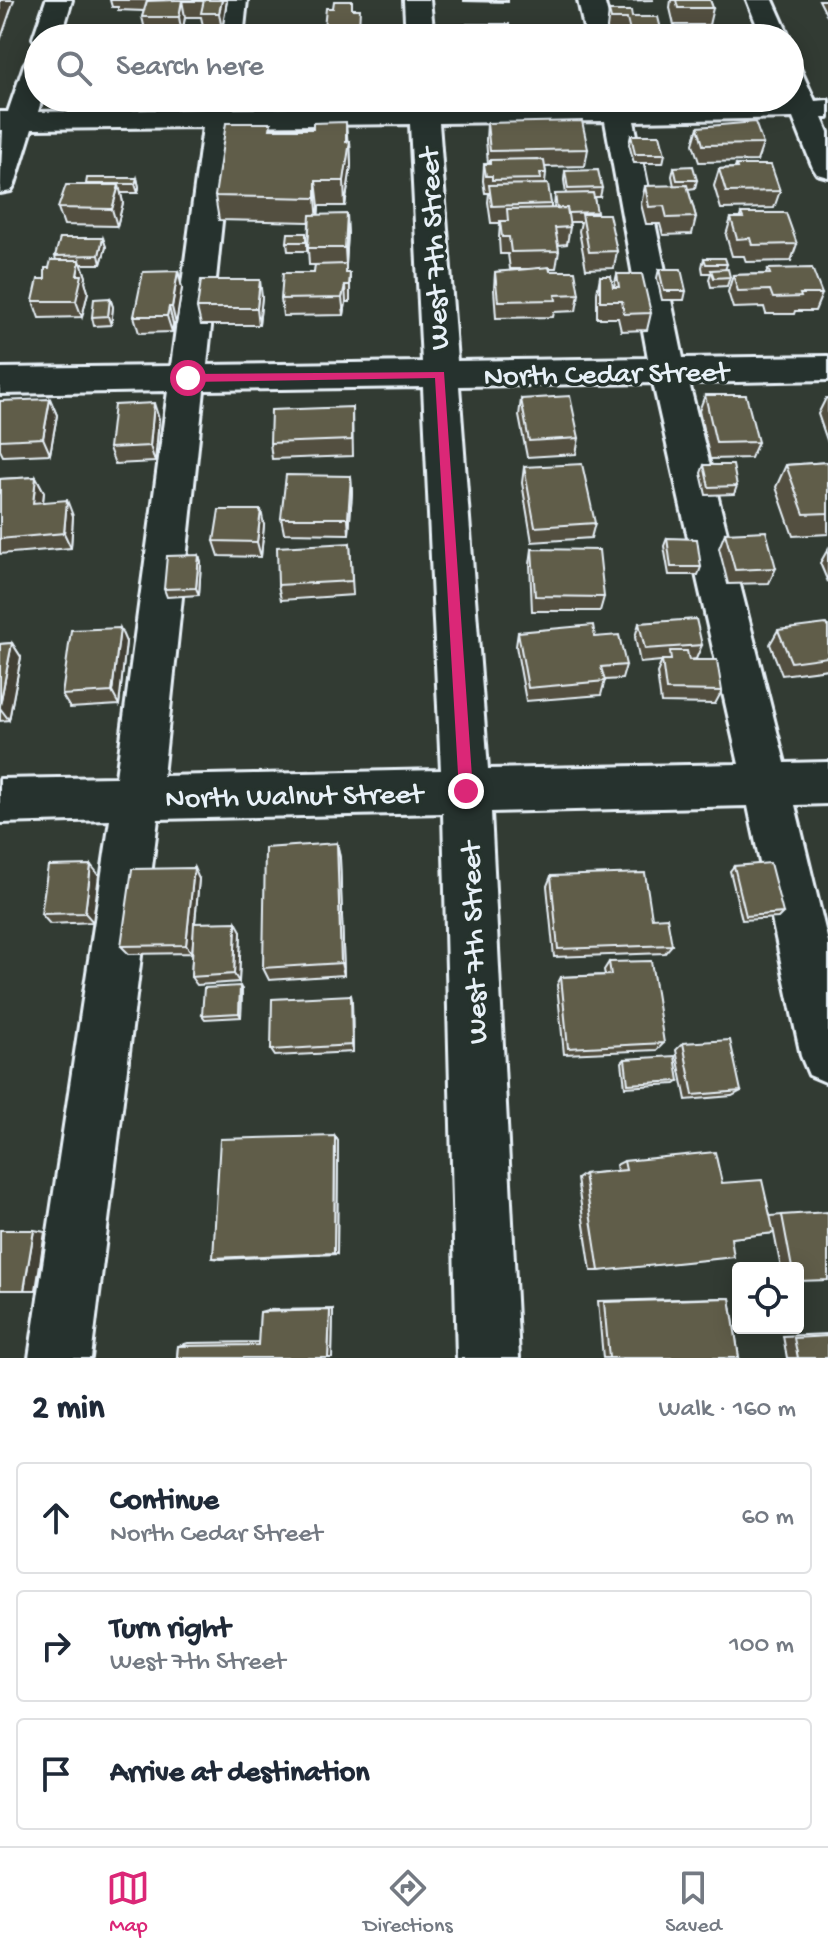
<!DOCTYPE html>
<meta charset="utf-8">
<style>
:root{--surface:#fff;--page:#f6f6f7;--text:#1f2937;--muted:#747a83;--line:#e0e1e3;--accent:#db2777}
body{margin:0;font-family:"Gochi Hand",sans-serif;background:var(--page);color:var(--text)}
.controls{position:absolute;right:24px;bottom:24px;display:grid;overflow:hidden;border-radius:8px;box-shadow:0 4px 20px #0003}
.controls button{width:72px;height:72px;display:grid;place-items:center;padding:0;border:0;border-bottom:2px solid var(--line);background:var(--surface);color:var(--text);font:40px sans-serif}
.stop{position:absolute;width:24px;height:24px;margin:-18px;border:6px solid #db2777;border-radius:50%;background:#fff}
.stop.end{background:#db2777;border-color:#fff;box-shadow:0 2px 8px #0008}
.list{margin:0;padding:0;list-style:none}
h2{display:flex;justify-content:space-between;align-items:center;height:104px;margin:0;padding:0 32px;font-size:34px}
h2 small{font-size:26px;font-weight:400;color:var(--muted)}
.list li{display:grid;grid-template-columns:52px 1fr auto;gap:24px;align-items:center;box-sizing:border-box;height:112px;margin:0 16px 16px;padding:0 16px;border:2px solid var(--line);border-radius:8px}
.list b{display:block;font-size:30px;white-space:nowrap}
.list p{margin:0;font-size:26px;white-space:nowrap;color:var(--muted)}
.list em{font-size:26px;font-style:normal;color:var(--muted)}
.icon{flex:none;width:44px;height:44px;fill:none;stroke:currentColor;stroke-width:2;stroke-linecap:round;stroke-linejoin:round}
.map{position:relative;flex:none;width:828px;height:1358px;overflow:hidden}
.search{position:absolute;background:var(--surface);box-shadow:0 4px 20px #0003;left:24px;right:24px;top:24px;height:88px;display:flex;align-items:center;gap:20px;box-sizing:border-box;padding:0 28px;border-radius:44px;color:var(--muted);font-size:30px}
.sheet{height:488px;background:var(--surface)}
nav{display:flex;justify-content:space-around;align-items:center;box-sizing:border-box;height:112px;border-top:2px solid var(--line);background:var(--surface);font-size:22px;color:var(--muted)}
nav a{display:grid;justify-items:center;gap:4px}
nav .on{color:var(--accent)}
.map>svg:first-child{display:block}
.lines{fill:none;stroke-linecap:round;stroke-linejoin:round}
.minor-casing{stroke:#e8f1f8;stroke-width:6}
.minor{fill:#26332d;fill-rule:evenodd}
.wall{fill:#535040;stroke:#e8f1f8;stroke-width:2}
.shaded-wall{fill:#434134;stroke:#e8f1f8;stroke-width:2}
.building{fill:#605d4a;stroke:#e8f1f8;stroke-width:2}
.route{fill:#db2777}
.labels{text-anchor:middle;stroke-width:7;stroke-linejoin:round;paint-order:stroke}
.street-label{font-size:30px;fill:#e8f1f8;stroke:#26332d}
</style>
<div class="map">
<svg width="828" height="1358" viewBox="0 0 828 1358">
<rect width="100%" height="100%" fill="#323b33"/>
<filter id="ink" filterUnits="userSpaceOnUse"><feTurbulence type="fractalNoise" baseFrequency=".0125" numOctaves="2"/><feDisplacementMap in="SourceGraphic" scale="16" xChannelSelector="R" yChannelSelector="G"/><feConvolveMatrix kernelMatrix="1 2 1 2 8 2 1 2 1" color-interpolation-filters="sRGB"/></filter>
<g filter="url(#ink)">
<g class="lines">
<g class="minor-casing">
<g id="minor">
<path d="M46,0H72L61,38H38V44L33,38Z"/>
<path d="M221,0H247L243,38H215Z"/>
<path d="M404,0H430L434,38H406Z"/>
<path d="M578,0H604L614,38H586Z"/>
<path d="M747,0H773L790,38H762Z"/>
<path d="M38,57V98H42L38,112L205,109L207,98H235L234,109L409,106V98H437L438,106L602,104L601,98H629L630,103L787,101L785,98H790V66L800,68L815,101L828,100V118H822L828,132V177L817,174L813,168L793,118L634,121L683,358L828,356V380L689,383L785,763L828,762V804L795,805L828,942V1083L809,1075L801,1056L748,806L491,812L519,1358H457L443,813L158,819L91,1358H29L110,820L0,823V779L116,777L168,391L0,394V368L171,366L203,127L32,129L15,184L11,191L0,193L3,130H0V112H8L24,65L28,59ZM605,121L648,358L457,361L439,123ZM410,124L422,362L207,365L232,126ZM653,383L739,764L488,769L459,386ZM423,387L441,770L163,776L204,390Z"/>
</g>
</g>
<use href="#minor" class="minor"/>
</g>
<g class="wall">
<path d="M110,0H164V1H227L222,30H204L201,17H185L182,34H146L142,17L144,11L118,10V7H112Z"/>
<path d="M464,0H508V2L464,1Z"/>
<path d="M612,0H654L612,1Z"/>
<path d="M671,0H710L713,8L709,25H674L670,8Z"/>
<path d="M819,0H828V16H827Z"/>
<path d="M352,9L360,26V38H325L324,28Z"/>
<path d="M609,11L632,17L662,33L661,38H625V36H608L607,28Z"/>
<path d="M487,123L588,149L585,166L545,167L546,173L545,184L551,204V209H554L555,194H566L564,180L565,171L602,188L600,197H594L596,214L617,251L614,268L586,269L579,231L581,222H569L570,227L567,244L558,245L559,251L556,268H550V271L579,294L576,311L554,312L553,317L496,318L494,289L495,272L535,269H510L508,254H500L499,238L500,223H491L488,202L489,193H485L483,181L484,164H488L486,140Z"/>
<path d="M698,127L763,144L757,161L699,162L693,144Z"/>
<path d="M272,129L350,141L351,166L345,206H319L318,215L348,232L346,265V273H350V302H346L344,315L283,316L281,299L314,273L315,265H309L308,248L309,222L219,220L215,196Z"/>
<path d="M631,135L665,154L663,163H634L629,144Z"/>
<path d="M736,165L780,191L774,208L721,209L714,186L719,169L735,168Z"/>
<path d="M674,167L697,180L695,188L688,189L696,217L692,234L663,235L660,224H646L641,204L645,186H674L672,176Z"/>
<path d="M137,178L139,187L138,193H121L123,203L117,226L64,225L58,208L86,185Z"/>
<path d="M741,213L797,244L791,261L746,262L744,256H732L726,235L731,218H740Z"/>
<path d="M103,238L106,247L101,264H82L86,277L85,281L88,292L82,317L39,318L33,301L45,279L49,268L56,260L55,256Z"/>
<path d="M287,242H307V251H288Z"/>
<path d="M704,258L727,264L725,270L730,277L727,286L711,287L709,279L711,273H703L702,267Z"/>
<path d="M659,269L686,291L684,300H662L657,278Z"/>
<path d="M768,269L822,294L815,311H795L794,314H766L764,307L733,308L728,292L733,275L766,274Z"/>
<path d="M178,271L182,288L176,324H173L172,332L139,333L134,316Z"/>
<path d="M617,274L651,313L647,330L621,331L618,318H597V293L600,276L614,287Z"/>
<path d="M262,297L259,325H201L197,308Z"/>
<path d="M110,298L113,307L111,325L94,326L92,317Z"/>
<path d="M705,395L758,442L751,458L710,459L699,411Z"/>
<path d="M826,398H828V443L818,414Z"/>
<path d="M50,399L57,415L50,454L3,456L0,450V440Z"/>
<path d="M521,399L579,438L576,454L527,457L519,416Z"/>
<path d="M352,407L353,456L272,459L270,443Z"/>
<path d="M159,419L155,462L115,464L109,448Z"/>
<path d="M828,462V534L793,536L776,487L786,465Z"/>
<path d="M704,465L737,486L734,494L706,495L701,473Z"/>
<path d="M524,467L595,523L591,538L532,542L522,483Z"/>
<path d="M351,476L352,492L349,534L284,533L281,518Z"/>
<path d="M36,477L44,492L43,502L73,516L71,548L0,554V479Z"/>
<path d="M264,525L261,557L219,556L214,541Z"/>
<path d="M725,533L776,568L769,583L728,584L719,548Z"/>
<path d="M667,538L701,567L698,575H669L664,546Z"/>
<path d="M350,543L353,595L281,600L278,585Z"/>
<path d="M532,549L604,597L600,611H532L530,564Z"/>
<path d="M828,549V582L820,563Z"/>
<path d="M199,555L201,562L199,595L167,597L164,589Z"/>
<path d="M639,623L702,645L696,659L689,660L722,691L715,704L661,703L657,673L662,661L640,663L635,637Z"/>
<path d="M828,626V669L782,675L770,644L778,630Z"/>
<path d="M518,632L595,637L626,665L622,679L605,680L601,695L526,701L516,646Z"/>
<path d="M126,642L119,705L70,708L62,695Z"/>
<path d="M12,643L21,657L9,720L0,721V644Z"/>
<path d="M337,843L340,858L344,975L269,980L263,968Z"/>
<path d="M734,866L783,913L778,918L742,920L730,871Z"/>
<path d="M99,875L93,922L50,924L41,914Z"/>
<path d="M551,876L652,918L672,945L665,953L554,957L547,886Z"/>
<path d="M199,879L195,923L241,931L239,982L197,985L191,977L194,928L192,953L129,954L121,946Z"/>
<path d="M609,962L664,1043L657,1050L564,1054L557,985L561,977L605,975L604,970Z"/>
<path d="M242,990L241,1017L205,1019L202,1015Z"/>
<path d="M351,995L352,1002L353,1052L275,1056L271,1050Z"/>
<path d="M683,1043L741,1091L732,1096L686,1100L676,1050Z"/>
<path d="M625,1059L679,1081L675,1084L625,1087L622,1062Z"/>
<path d="M335,1136L338,1141L337,1254L221,1259L213,1258Z"/>
<path d="M624,1161L722,1183L771,1216L782,1215L798,1268H781L774,1233L731,1238L599,1271H591L577,1179L584,1174L617,1171L616,1165Z"/>
<path d="M720,1298H730L739,1358H603L598,1301Z"/>
<path d="M333,1309L332,1358H177L178,1346L188,1343L259,1342L260,1312L267,1310Z"/>
<path d="M828,1334V1358H787L783,1336Z"/>
</g>
<g class="shaded-wall">
<path d="M0,0H14L0,41Z"/>
<path d="M182,0L185,17L182,34L179,17Z"/>
<path d="M222,0H227L222,30L219,13Z"/>
<path d="M346,122L348,147L350,141L351,166L345,206L344,181Z"/>
<path d="M137,178L139,187L138,193L135,184Z"/>
<path d="M316,181L319,206L318,223L316,198Z"/>
<path d="M119,185L123,203L117,226L112,209Z"/>
<path d="M347,214L348,232L346,265L345,248Z"/>
<path d="M103,238L106,247L101,264L99,255Z"/>
<path d="M80,260L86,277L85,281L88,292L82,317L76,301L77,275Z"/>
<path d="M178,271L182,288L176,324L172,307Z"/>
<path d="M260,280L262,297L259,325L257,308Z"/>
<path d="M345,285L346,302L344,315L342,298Z"/>
<path d="M110,298L113,307L111,325L108,316Z"/>
<path d="M169,307L173,324L172,332L167,316Z"/>
<path d="M50,399L57,415L50,454L43,438Z"/>
<path d="M154,403L159,419L155,462L150,446Z"/>
<path d="M351,476L352,492L349,534L348,518Z"/>
<path d="M36,477L44,492L41,519L33,503Z"/>
<path d="M67,500L73,516L71,548L64,533Z"/>
<path d="M261,510L264,525L261,557L257,542Z"/>
<path d="M199,555L201,562L199,595L196,588Z"/>
<path d="M120,628L126,642L119,705L112,692Z"/>
<path d="M12,643L21,657L9,720L0,708V705Z"/>
<path d="M337,843L340,858L344,975L341,963Z"/>
<path d="M91,865L99,875L93,922L85,913Z"/>
<path d="M194,868L199,879L192,953L186,945Z"/>
<path d="M236,922L241,931L239,982L234,974Z"/>
<path d="M240,986L242,990L241,1017L239,1013Z"/>
<path d="M351,995L352,1002L353,1052L352,1045Z"/>
<path d="M335,1136L338,1141L337,1254L334,1253Z"/>
<path d="M34,1230L45,1232L36,1290H24Z"/>
<path d="M333,1309L332,1358H328L330,1310Z"/>
</g>
<g class="building">
<path d="M176,0H222L219,13H201L204,0H182L179,17H142L147,1Z"/>
<path d="M676,0H710L713,8H678Z"/>
<path d="M334,1H352V9H360L359,28H324L326,8H333Z"/>
<path d="M609,11H631L632,17H658L662,33L631,35L627,19H611Z"/>
<path d="M467,24H509L511,38H468Z"/>
<path d="M582,121L588,149L490,151L487,123Z"/>
<path d="M346,122V142L350,141L344,181H316V198L215,196L226,123H271L270,129H313V123Z"/>
<path d="M755,122L763,144L703,145L698,127Z"/>
<path d="M631,135H660L665,154H635Z"/>
<path d="M538,159L544,161L546,173H540L541,179L492,180V176H486L484,164H490V160Z"/>
<path d="M736,165H771L780,191L726,192L719,169L737,168Z"/>
<path d="M693,166L697,180H677L674,167Z"/>
<path d="M598,170L602,188L568,189L565,171Z"/>
<path d="M87,178H137L135,184H86Z"/>
<path d="M548,184L551,204L492,206L489,185Z"/>
<path d="M66,185H119L112,209L58,208Z"/>
<path d="M687,185L696,217L667,218L664,206L649,207L645,186Z"/>
<path d="M593,193L597,212L568,213L567,208L557,209L555,194Z"/>
<path d="M567,208L570,227L555,228L559,251L511,252L509,237H502L500,221H508L507,209Z"/>
<path d="M741,213H786L797,244L752,245L750,238L737,239L731,218H743Z"/>
<path d="M347,214L345,248H308L310,215Z"/>
<path d="M582,214H609L617,251L589,252Z"/>
<path d="M288,233H306V242H287Z"/>
<path d="M60,238H103L99,255L55,256Z"/>
<path d="M704,258H725L727,264H706Z"/>
<path d="M51,260H80L77,275H82L76,301H33L38,279H45V268H49Z"/>
<path d="M346,264V273H350L349,285H345L342,298L281,299L283,273H314L315,265Z"/>
<path d="M549,267L550,271H575L579,294L555,295L556,300L498,301L495,272Z"/>
<path d="M812,268L822,294H800L801,297L773,298L770,290L738,291L733,275L770,274L768,269Z"/>
<path d="M659,269H681L686,291H664Z"/>
<path d="M728,269L730,277L714,278L711,270Z"/>
<path d="M178,271L172,307H169L167,316H134L143,272Z"/>
<path d="M617,274H642L651,313L624,314L622,301H600V276H611L613,287H619Z"/>
<path d="M201,280H260L257,308H197Z"/>
<path d="M110,298L108,316L92,317L94,299Z"/>
<path d="M705,395H746L758,442L716,443Z"/>
<path d="M570,396L579,438L529,441L521,399Z"/>
<path d="M50,399L43,438L0,440V401Z"/>
<path d="M154,403L150,446L109,448L114,405Z"/>
<path d="M352,407V440L270,443L271,410Z"/>
<path d="M828,462V513L804,514L786,465Z"/>
<path d="M582,464L595,523L535,527L524,467Z"/>
<path d="M704,465H733L737,486L709,487Z"/>
<path d="M286,475L351,476L348,518H281Z"/>
<path d="M36,477L33,503L67,500L64,533L0,539V479Z"/>
<path d="M219,510H261L257,542L214,541Z"/>
<path d="M766,531L776,568L735,570L725,533Z"/>
<path d="M667,538L697,539L701,567H671Z"/>
<path d="M350,543L352,581L278,585L277,547Z"/>
<path d="M532,549L599,550L604,597L535,596Z"/>
<path d="M199,555L196,588L164,589L167,556Z"/>
<path d="M696,619L702,645L645,649L639,623Z"/>
<path d="M826,624L828,628V657L791,662L778,630Z"/>
<path d="M593,625L595,637L619,635L626,665L601,667L605,681L528,688L518,632Z"/>
<path d="M120,628L112,692L62,695L71,630Z"/>
<path d="M12,643L0,705V644Z"/>
<path d="M670,651H687L689,660H717L722,691L666,690L662,660H671Z"/>
<path d="M337,843L341,963L263,968L265,848Z"/>
<path d="M770,863L783,913L746,916L734,866Z"/>
<path d="M91,865L85,913L41,914L48,866Z"/>
<path d="M194,868L186,945L121,946L132,869Z"/>
<path d="M645,873L652,918L667,917L672,945L558,949L551,876Z"/>
<path d="M236,922L234,974L191,977L194,923Z"/>
<path d="M651,961L664,1043L568,1048L561,977L611,975L609,962Z"/>
<path d="M240,986L239,1013L202,1015L204,988Z"/>
<path d="M351,995L352,1045L271,1050L272,999Z"/>
<path d="M730,1040L741,1091L693,1095L683,1043Z"/>
<path d="M675,1056L679,1081L628,1084L625,1059Z"/>
<path d="M335,1136L334,1253L213,1258L220,1139Z"/>
<path d="M715,1152L722,1183L762,1180L774,1233L731,1238L734,1257L599,1271L584,1174L626,1170L624,1161Z"/>
<path d="M828,1212V1280L798,1281V1268H792L782,1215Z"/>
<path d="M0,1230H34L24,1290H0Z"/>
<path d="M730,1298L739,1358H609L604,1302Z"/>
<path d="M330,1310L328,1358H177L178,1346L258,1345L260,1312Z"/>
<path d="M828,1336V1358H798L794,1338Z"/>
</g>
</g>
<path class="route" d="M444,372L473,791L466,797L459,791L435,378L188,382L182,378L188,374Z"/>
<g class="labels">
<g class="street-label">
<text transform="translate(432 249) rotate(-93)" y="10">West 7th Street</text>
<text transform="translate(606 372) rotate(-1)" y="10">North Cedar Street</text>
<text transform="translate(294 794) rotate(-1)" y="10">North Walnut Street</text>
<text transform="translate(472 943) rotate(-92)" y="10">West 7th Street</text>
</g>
</g>
</svg>
<div class="controls">
<button><svg class="icon" aria-label="locate" viewBox="0 0 24 24"><circle cx="12" cy="12" r="6"/><path d="M12 2v4M12 18v4M2 12h4M18 12h4"/></svg></button>
</div>
<div class="stop" style="left:188px;top:378px"></div>
<div class="stop end" style="left:466px;top:791px"></div>
<div class="search"><svg class="icon" aria-label="search" viewBox="0 0 24 24"><circle cx="10" cy="10" r="6"/><path d="M15 15l6 6"/></svg>Search here</div>
</div>
<section class="sheet">
<h2>2 min<small>Walk · 160 m</small></h2>
<ul class="list">
<li><svg class="icon" aria-label="ahead" viewBox="0 0 24 24"><path d="M12 20V5M6 11l6-6 6 6"/></svg><div><b>Continue</b><p>North Cedar Street</p></div><em>60 m</em></li>
<li><svg class="icon" aria-label="right" viewBox="0 0 24 24"><path d="M7 20v-9h11M14 6l5 5-5 5"/></svg><div><b>Turn right</b><p>West 7th Street</p></div><em>100 m</em></li>
<li><svg class="icon" aria-label="arrive" viewBox="0 0 24 24"><path d="M6 21V4h12l-3 4 3 4H6"/></svg><div><b>Arrive at destination</b></div></li>
</ul>
</section>
<nav>
<a class="on"><svg class="icon" aria-label="map" viewBox="0 0 24 24"><path d="M3 6l6-2 6 2 6-2v14l-6 2-6-2-6 2zM9 4v14M15 6v14"/></svg>Map</a>
<a><svg class="icon" aria-label="directions" viewBox="0 0 24 24"><path d="M12 3l9 9-9 9-9-9zM9 14v-3h6M13 9l2 2-2 2"/></svg>Directions</a>
<a><svg class="icon" aria-label="saved" viewBox="0 0 24 24"><path d="M7 4h10v16l-5-4-5 4z"/></svg>Saved</a>
</nav>
